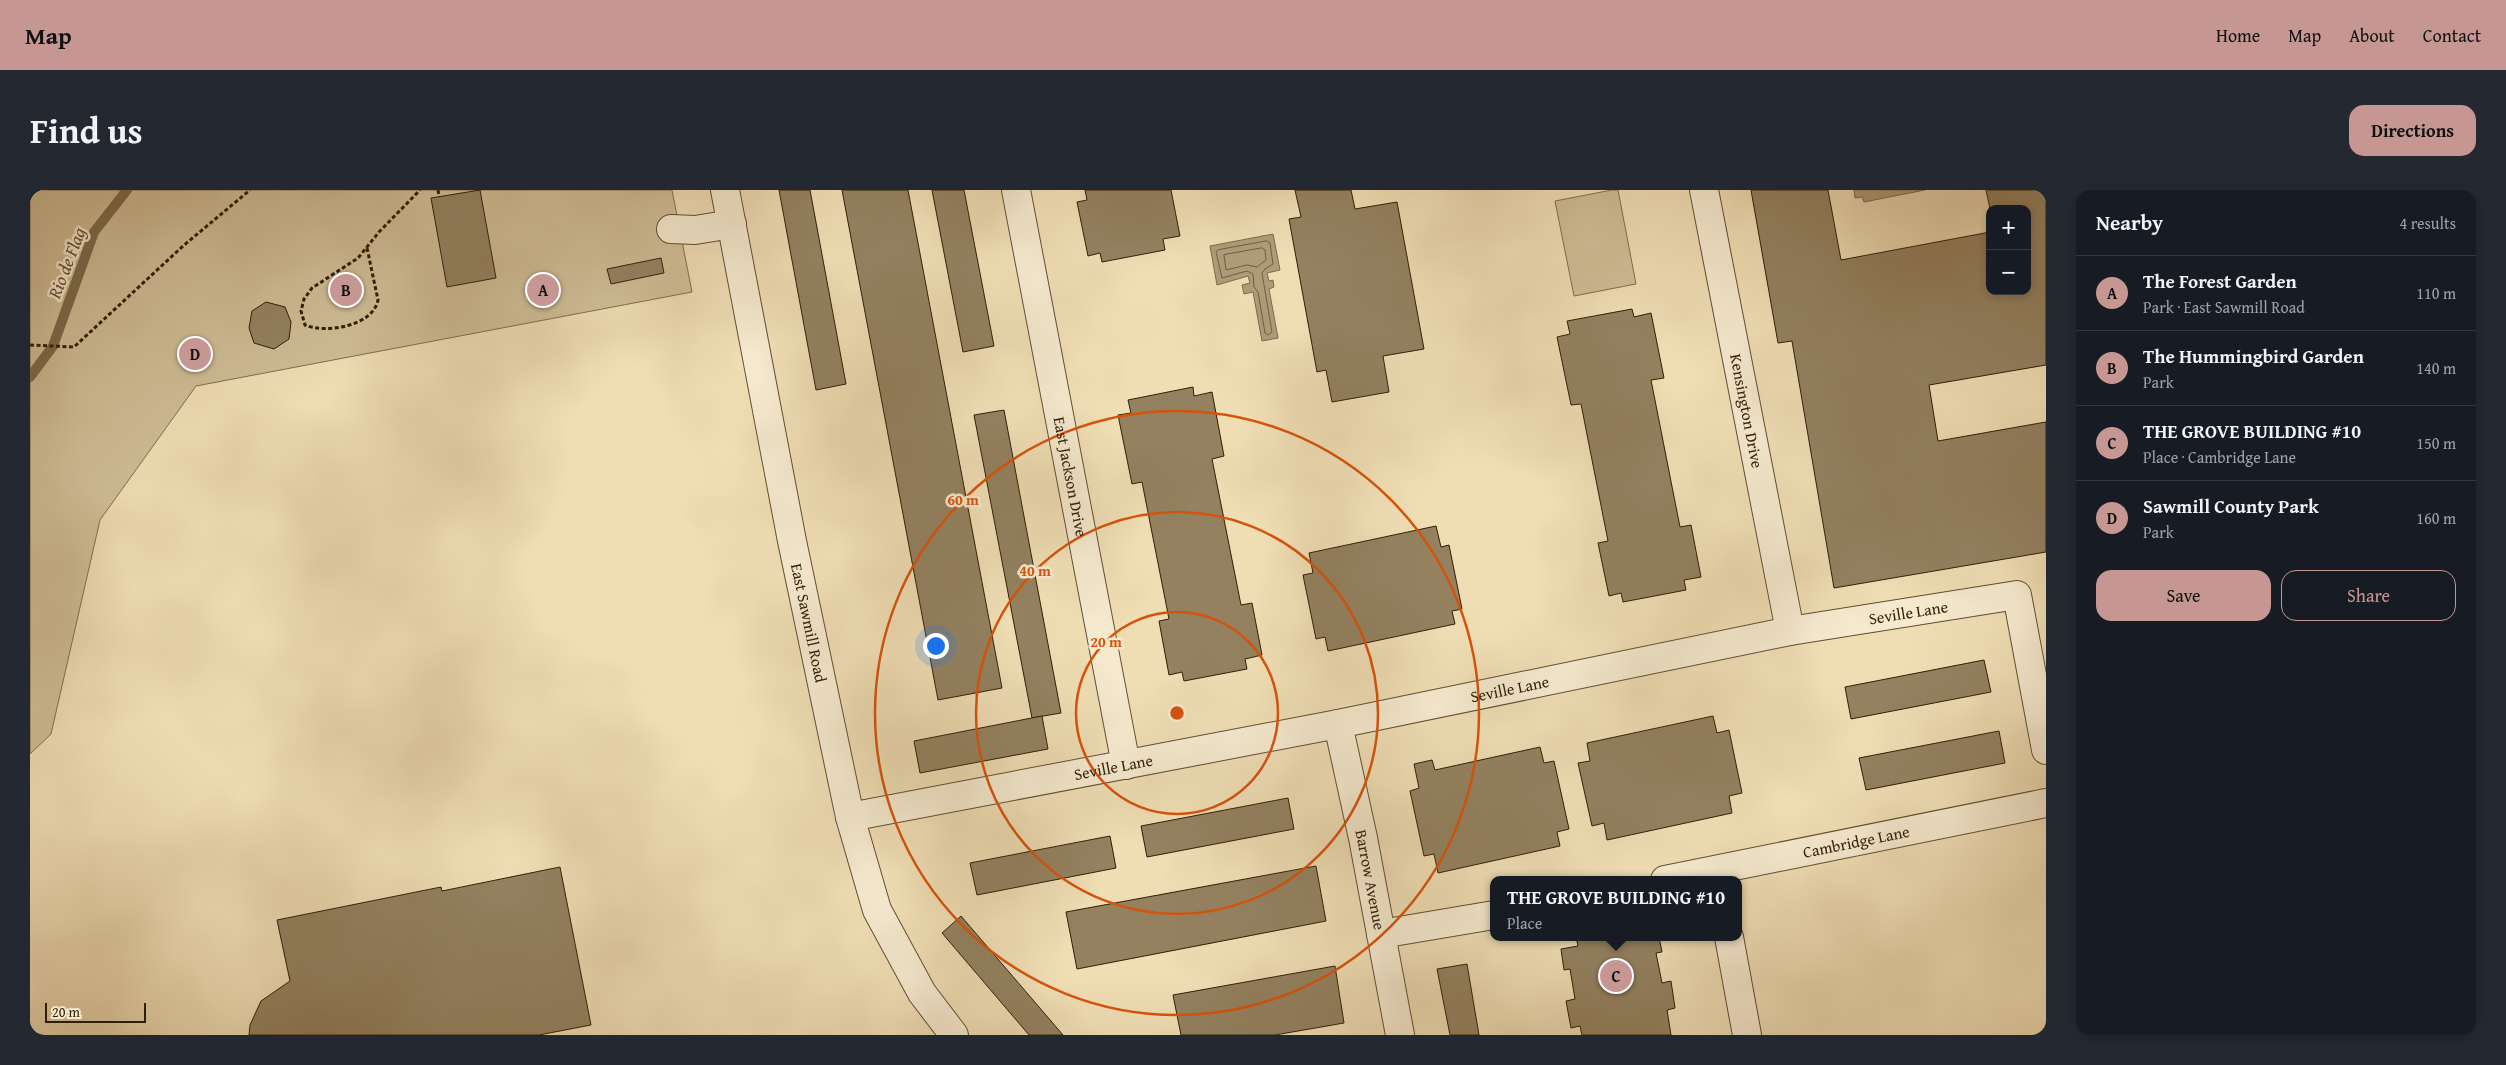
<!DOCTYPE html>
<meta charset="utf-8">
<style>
:root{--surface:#171b24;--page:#242831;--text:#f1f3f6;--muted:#9ea1a6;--line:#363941;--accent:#c59692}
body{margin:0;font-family:"Gentium Book Plus",serif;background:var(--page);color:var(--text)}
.controls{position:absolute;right:15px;top:15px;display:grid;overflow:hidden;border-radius:10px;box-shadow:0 2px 8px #0003}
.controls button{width:45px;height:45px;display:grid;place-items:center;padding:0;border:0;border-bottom:1px solid var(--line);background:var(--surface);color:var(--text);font:25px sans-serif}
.scale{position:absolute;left:15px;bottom:12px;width:101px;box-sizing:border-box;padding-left:5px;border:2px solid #301e06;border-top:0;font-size:14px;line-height:18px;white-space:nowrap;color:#301e06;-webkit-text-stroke:4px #f5e9ce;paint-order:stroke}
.you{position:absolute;left:905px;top:455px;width:18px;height:18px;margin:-12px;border:4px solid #fff;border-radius:50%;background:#1a73e8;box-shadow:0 0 0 8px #1a73e833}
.badge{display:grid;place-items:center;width:32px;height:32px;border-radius:50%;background:var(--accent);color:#111;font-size:16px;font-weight:700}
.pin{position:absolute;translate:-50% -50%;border:2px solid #fff;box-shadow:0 1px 5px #0006}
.popup{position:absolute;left:1460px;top:686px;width:252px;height:65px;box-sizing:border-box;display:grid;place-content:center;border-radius:10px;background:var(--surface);filter:drop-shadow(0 1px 4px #0005);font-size:16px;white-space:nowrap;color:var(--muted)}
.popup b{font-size:19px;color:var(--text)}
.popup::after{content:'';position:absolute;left:50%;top:100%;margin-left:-10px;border:10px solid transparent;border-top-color:var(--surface)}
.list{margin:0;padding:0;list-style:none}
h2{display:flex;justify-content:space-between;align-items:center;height:65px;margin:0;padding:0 20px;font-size:21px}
h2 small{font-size:16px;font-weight:400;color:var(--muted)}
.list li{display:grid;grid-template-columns:32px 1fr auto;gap:15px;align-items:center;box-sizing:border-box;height:75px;padding:0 20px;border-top:1px solid var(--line)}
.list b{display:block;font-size:19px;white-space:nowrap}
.list p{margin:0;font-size:16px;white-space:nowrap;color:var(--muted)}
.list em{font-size:16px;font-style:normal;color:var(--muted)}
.actions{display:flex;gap:10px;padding:15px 20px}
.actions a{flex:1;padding:11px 0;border:1px solid var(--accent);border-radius:15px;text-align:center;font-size:18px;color:var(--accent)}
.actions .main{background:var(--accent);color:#111}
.map{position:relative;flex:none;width:2016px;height:845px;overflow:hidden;border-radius:15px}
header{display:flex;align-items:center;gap:30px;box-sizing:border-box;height:70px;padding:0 25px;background:var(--accent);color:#111}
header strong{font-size:24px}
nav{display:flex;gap:28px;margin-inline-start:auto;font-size:18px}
.intro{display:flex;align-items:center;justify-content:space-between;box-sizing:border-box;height:120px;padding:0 30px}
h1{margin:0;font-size:35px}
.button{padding:12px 22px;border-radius:15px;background:var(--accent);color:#111;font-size:18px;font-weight:700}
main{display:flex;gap:30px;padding:0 30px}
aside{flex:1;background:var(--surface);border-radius:15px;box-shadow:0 2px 8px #0003}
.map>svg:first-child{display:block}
.green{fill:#cfbd96;stroke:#806e4e}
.water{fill:#ae9c79;stroke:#7c6a4b}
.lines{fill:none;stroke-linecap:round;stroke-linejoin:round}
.shore{stroke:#6f5d40;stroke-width:1}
.stream{stroke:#7c6a4b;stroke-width:10}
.building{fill:#938160;stroke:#301e06}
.minor-casing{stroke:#604e32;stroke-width:30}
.path{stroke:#301e06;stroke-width:3;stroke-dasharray:4 2.5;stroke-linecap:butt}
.minor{stroke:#f5e9ce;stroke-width:28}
.ring{fill:none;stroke:#d6530b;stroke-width:2.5}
.labels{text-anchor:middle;stroke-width:5;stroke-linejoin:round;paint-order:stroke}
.street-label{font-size:16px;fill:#301e06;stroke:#f5e9ce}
.water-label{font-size:18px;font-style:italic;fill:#5c4a2e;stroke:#f5e9ce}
.centre{fill:#d6530b;stroke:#f5e9ce;stroke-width:2.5}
.ring-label{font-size:15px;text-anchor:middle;font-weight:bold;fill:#d6530b;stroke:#f5e9ce;stroke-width:5;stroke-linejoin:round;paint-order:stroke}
</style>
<header>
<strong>Map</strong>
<nav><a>Home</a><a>Map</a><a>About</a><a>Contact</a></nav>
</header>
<div class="intro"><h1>Find us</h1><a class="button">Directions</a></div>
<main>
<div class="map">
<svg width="2016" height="845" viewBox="0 0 2016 845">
<rect width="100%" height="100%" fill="#efddb4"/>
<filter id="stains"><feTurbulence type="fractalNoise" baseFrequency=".004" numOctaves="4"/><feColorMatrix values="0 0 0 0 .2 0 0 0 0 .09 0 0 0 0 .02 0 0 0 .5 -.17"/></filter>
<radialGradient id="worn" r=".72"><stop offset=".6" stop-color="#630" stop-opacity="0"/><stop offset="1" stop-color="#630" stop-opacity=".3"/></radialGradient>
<g class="green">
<path d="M0,0H642L662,102L166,196L70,330L21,544L0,564Z"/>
<path d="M1582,0H1588L1606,94L1544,106L1525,11Z"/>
</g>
<g class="water">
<path d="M1824,0H1895L1834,12L1832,7L1825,8Z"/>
<path d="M1243,44L1250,80L1237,83L1239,91L1243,90L1244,97L1239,99L1248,148L1232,151L1223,102L1214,104L1212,95L1220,93L1218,86L1187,95L1180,56Z"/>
</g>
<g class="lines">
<g class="shore">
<path d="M1237,51L1240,53L1243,74L1235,79L1232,83L1242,142L1238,145L1235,143L1228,102L1224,97L1223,84L1217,81L1192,88L1186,62L1188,60Z"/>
<path d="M1232,58L1235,60L1236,70L1227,77L1217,75L1196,80L1194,65Z"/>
</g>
<path class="stream" d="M0,187L23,156L64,42L97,0"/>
</g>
<g class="building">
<path d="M450,0L466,88L417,97L401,8Z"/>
<path d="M749,0H780L816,194L786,200Z"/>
<path d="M812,0H878L972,498L908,510Z"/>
<path d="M902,0H934L964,156L933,162Z"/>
<path d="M1055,0H1141L1150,46L1133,49L1135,60L1072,72L1070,63L1058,66L1047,12L1057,10Z"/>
<path d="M1265,0H1321L1325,19L1367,12L1394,159L1353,166L1359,202L1302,212L1296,180L1287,182L1259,29L1271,27Z"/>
<path d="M1721,0H1798L1811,70L1960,42V101H1997V19H1960L1956,0H2016V175L1899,195L1908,251L2016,232V362L1804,398L1762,151L1748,153Z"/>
<path d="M631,68L634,83L581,94L577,79Z"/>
<path d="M236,112L255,117L261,132L259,149L244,159L224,153L219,138L222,121Z"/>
<path d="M1602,119L1604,127L1621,123L1634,188L1621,190L1650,337L1661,335L1671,387L1654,390L1656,400L1593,412L1591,403L1579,406L1568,353L1578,351L1551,214L1541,215L1527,147L1540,144L1537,131Z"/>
<path d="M1163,197L1164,206L1182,202L1194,266L1182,269L1211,415L1222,413L1232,465L1215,469L1217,479L1154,491L1152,482L1139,485L1129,431L1139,429L1112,292L1102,294L1088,225L1101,223L1098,210Z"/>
<path d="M974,220L1031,523L1002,528L944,225Z"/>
<path d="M1406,336L1411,357L1419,355L1432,419L1422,421L1425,434L1298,461L1295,447L1286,449L1273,385L1283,383L1279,363Z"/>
<path d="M1954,470L1961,502L1821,529L1815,497Z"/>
<path d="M1012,526L1018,559L890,583L884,551Z"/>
<path d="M1683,526L1687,543L1699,540L1712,603L1699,606L1702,623L1577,650L1574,633L1562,636L1548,573L1560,571L1557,553Z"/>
<path d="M1969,541L1975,573L1836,600L1829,568Z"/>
<path d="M1510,557L1514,573L1524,571L1539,639L1527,642L1530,656L1408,683L1404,664L1394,666L1380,601L1389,598L1384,574L1402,570L1405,580Z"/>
<path d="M1258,608L1264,639L1117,667L1111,636Z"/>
<path d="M1080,646L1086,678L947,705L940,673Z"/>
<path d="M1286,676L1296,731L1047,779L1036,722Z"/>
<path d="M530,677L561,835L509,845H219L220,835L231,811L260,791L247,730L411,697L412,701Z"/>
<path d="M931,726L1033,845H999L912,743Z"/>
<path d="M1546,747H1629L1632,762L1626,763L1632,793L1641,791L1645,818L1637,820L1641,845H1552L1550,836L1541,838L1536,811L1545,809L1540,779L1534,780L1531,759L1548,756Z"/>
<path d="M1437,774L1449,845H1420L1407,779Z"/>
<path d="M1305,776L1314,833L1245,845H1151L1143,805Z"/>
</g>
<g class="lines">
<g class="minor-casing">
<g id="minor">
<path id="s1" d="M695,0L762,351L820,627L847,720L892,803L924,845"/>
<path id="s2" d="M986,0L1096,575"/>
<path id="s3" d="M1674,0L1760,441"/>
<path d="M641,39L665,40L702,34"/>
<path id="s4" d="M1308,534L1333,648L1370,845"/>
<path id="s5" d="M820,627L1308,534L1760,441L1987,405L2016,560"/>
<path id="s6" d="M1635,690L2016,613"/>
<path d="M1351,744L1464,725"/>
<path d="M1699,747L1717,845"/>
</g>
</g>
<g class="path">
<path d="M408,0L409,6"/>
<path d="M337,58L348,110C343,136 296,144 275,135L271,121L274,109L282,98L328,68L349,42L390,0"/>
<path d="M0,155L44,157L153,56L220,0"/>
</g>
<use href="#minor" class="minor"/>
</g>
<g class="ring">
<circle cx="1147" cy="523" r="101"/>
<circle cx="1147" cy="523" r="201"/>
<circle cx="1147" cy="523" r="302"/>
</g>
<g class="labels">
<g class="street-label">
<text dy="6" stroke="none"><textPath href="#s3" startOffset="225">Kensington Drive</textPath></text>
<text dy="6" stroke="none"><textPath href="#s2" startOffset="292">East Jackson Drive</textPath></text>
<text dy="6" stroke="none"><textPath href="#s5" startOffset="1078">Seville Lane</textPath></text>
<text dy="6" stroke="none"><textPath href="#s1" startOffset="441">East Sawmill Road</textPath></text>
<text dy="6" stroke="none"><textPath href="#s5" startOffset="672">Seville Lane</textPath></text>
<text dy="6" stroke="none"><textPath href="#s5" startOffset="268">Seville Lane</textPath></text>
<text dy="6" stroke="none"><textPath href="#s6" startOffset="195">Cambridge Lane</textPath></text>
<text dy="6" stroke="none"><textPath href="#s4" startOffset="159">Barrow Avenue</textPath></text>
</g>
<g class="water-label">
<text transform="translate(37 73) rotate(-69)" y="6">Rio de Flag</text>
</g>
</g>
<circle cx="1147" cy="523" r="8" class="centre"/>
<g class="ring-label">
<text x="933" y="315">60 m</text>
<text x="1005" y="386">40 m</text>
<text x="1076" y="457">20 m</text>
</g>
<rect width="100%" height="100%" filter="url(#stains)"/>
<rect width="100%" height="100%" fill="url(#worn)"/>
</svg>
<div class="controls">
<button>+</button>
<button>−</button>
</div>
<div class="scale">20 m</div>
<div class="you"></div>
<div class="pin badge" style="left:513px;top:100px">A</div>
<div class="pin badge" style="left:316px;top:100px">B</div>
<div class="pin badge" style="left:1586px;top:786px">C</div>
<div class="popup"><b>THE GROVE BUILDING #10</b>Place</div>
<div class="pin badge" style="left:165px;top:164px">D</div>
</div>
<aside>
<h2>Nearby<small>4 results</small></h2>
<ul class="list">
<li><span class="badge">A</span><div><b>The Forest Garden</b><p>Park · East Sawmill Road</p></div><em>110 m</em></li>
<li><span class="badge">B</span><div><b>The Hummingbird Garden</b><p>Park</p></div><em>140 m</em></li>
<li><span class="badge">C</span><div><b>THE GROVE BUILDING #10</b><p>Place · Cambridge Lane</p></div><em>150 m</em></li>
<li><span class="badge">D</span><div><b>Sawmill County Park</b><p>Park</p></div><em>160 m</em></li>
</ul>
<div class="actions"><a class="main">Save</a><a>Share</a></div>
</aside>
</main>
